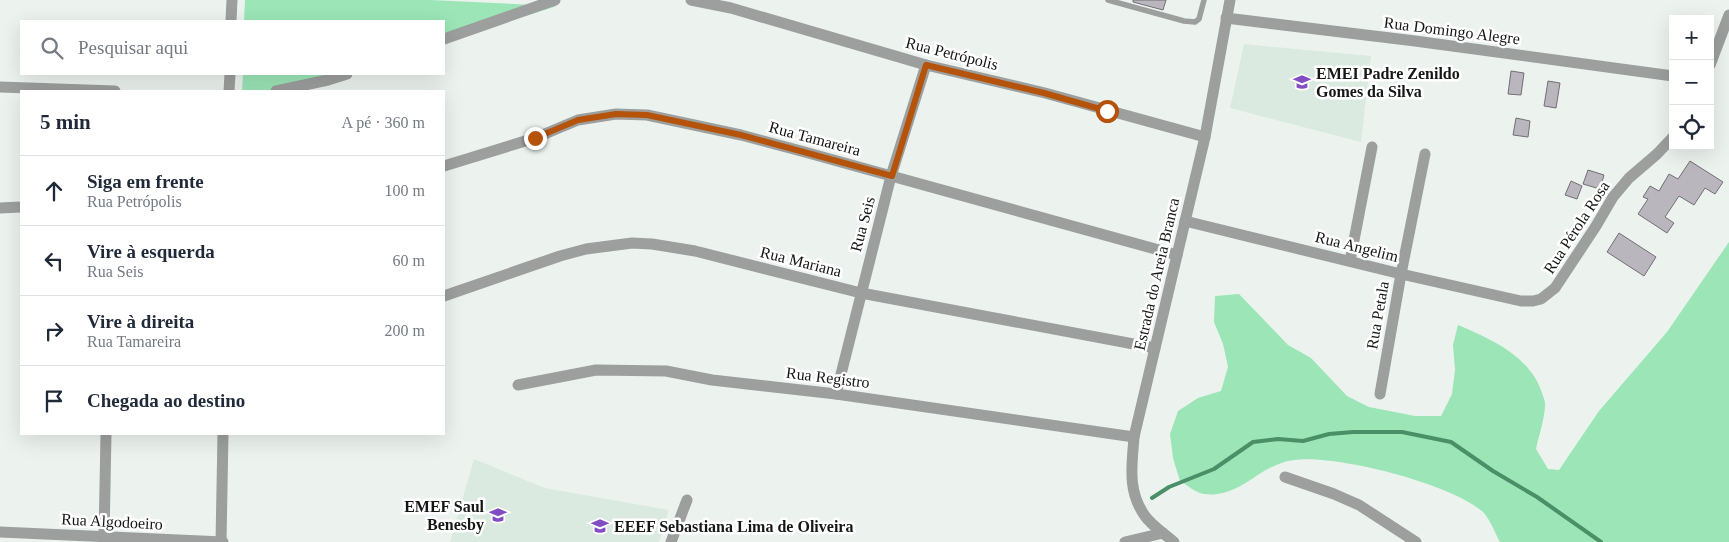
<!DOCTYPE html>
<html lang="pt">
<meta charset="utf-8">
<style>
:root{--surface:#fff;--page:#f2f2f3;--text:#1f2937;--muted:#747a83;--line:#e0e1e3}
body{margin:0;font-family:Georgia,serif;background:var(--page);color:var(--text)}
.controls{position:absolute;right:15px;top:15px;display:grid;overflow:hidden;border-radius:0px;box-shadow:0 5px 20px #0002}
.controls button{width:45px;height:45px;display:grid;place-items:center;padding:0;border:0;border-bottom:1px solid var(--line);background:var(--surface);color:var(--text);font:25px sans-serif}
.stop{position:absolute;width:15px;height:15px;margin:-11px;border:4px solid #b45309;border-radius:50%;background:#fff}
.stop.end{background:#b45309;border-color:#fff;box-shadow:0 1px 5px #0008}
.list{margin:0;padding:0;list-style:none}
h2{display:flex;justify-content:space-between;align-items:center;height:65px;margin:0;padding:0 20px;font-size:21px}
h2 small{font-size:16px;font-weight:400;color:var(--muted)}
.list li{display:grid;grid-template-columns:32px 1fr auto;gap:15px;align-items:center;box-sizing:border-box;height:70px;padding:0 20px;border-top:1px solid var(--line)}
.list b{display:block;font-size:19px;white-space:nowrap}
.list p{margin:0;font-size:16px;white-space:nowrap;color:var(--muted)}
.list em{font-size:16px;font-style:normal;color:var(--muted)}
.icon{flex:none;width:28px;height:28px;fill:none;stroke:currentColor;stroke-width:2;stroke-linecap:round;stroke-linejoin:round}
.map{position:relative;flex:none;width:1729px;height:542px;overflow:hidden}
.search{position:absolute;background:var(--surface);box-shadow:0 5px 20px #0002;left:20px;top:20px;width:425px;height:55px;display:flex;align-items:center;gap:12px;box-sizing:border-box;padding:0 18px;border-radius:0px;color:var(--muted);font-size:19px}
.panel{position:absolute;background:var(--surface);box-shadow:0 5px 20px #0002;left:20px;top:90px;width:425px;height:345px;border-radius:0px}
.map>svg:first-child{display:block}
.built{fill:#dbeae0}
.green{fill:#9be5b6}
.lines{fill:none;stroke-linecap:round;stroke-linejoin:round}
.stream{stroke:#4a8f67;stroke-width:4}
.building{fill:#b9b6bd;stroke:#716f75}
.service{stroke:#9c9f9d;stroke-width:5.5}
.minor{stroke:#9c9f9d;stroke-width:11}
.route{stroke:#b45309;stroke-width:6}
.labels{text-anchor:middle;stroke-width:5;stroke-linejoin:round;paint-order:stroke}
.street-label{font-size:16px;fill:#151715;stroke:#fff}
.poi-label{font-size:16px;font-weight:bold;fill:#151715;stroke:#fff;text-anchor:start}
</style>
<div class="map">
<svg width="1729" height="542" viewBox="0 0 1729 542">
<rect width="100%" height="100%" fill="#ecf3ee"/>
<g class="built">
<path d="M1244,44L1371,56L1361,142L1230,108Z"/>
<path d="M474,459L545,488L669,510L659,542H450Z"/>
</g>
<g class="green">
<path d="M245,0H431L557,6L444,41V21H244Z"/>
<path d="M243,74H338L272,91H242Z"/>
<path d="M1729,242V542H1500C1495,533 1490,519 1483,512C1452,484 1336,454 1294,460C1259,464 1241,499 1204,494C1196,493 1187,485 1180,481L1173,458L1170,434L1178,411L1198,398L1221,391L1228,367L1223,344L1214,322L1215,296L1239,294L1288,345L1311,358L1347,396L1369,407L1415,416H1441L1452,394L1455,370L1453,345L1458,325C1491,339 1530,356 1542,393C1543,396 1545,400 1545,404C1545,418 1539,435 1536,449L1548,469L1559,470L1599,411L1667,332Z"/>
</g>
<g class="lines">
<path class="stream" d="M1152,498L1169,487L1214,469L1253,442L1278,439L1303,441L1329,434L1353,432H1402L1451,442L1493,471L1537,497L1601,542"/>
</g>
<g class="building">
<path d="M1133,0H1166L1163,10L1133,2Z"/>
<path d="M1511,71L1524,73L1521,95L1508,94Z"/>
<path d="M1548,81L1560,83L1556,108L1544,106Z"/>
<path d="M1516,118L1530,121L1528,137L1513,135Z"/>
<path d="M1690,161L1723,182L1715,194L1705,188L1694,205L1679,196L1665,217L1674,223L1667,233L1638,214L1648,199L1643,197L1650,186L1659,191L1669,174L1678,179Z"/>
<path d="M1588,170L1604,175L1600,189L1583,184Z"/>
<path d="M1571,181L1582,186L1577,199L1565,195Z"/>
<path d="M1619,233L1656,257L1644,276L1607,252Z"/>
</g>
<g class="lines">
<path class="service" d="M1108,0L1184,21L1195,22L1199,19L1204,0"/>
<g class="minor">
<path d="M691,0L731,8L926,65L1045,93L1205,137"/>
<path d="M1226,18L1415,41L1673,76"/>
<path d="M231,21L232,0"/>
<path d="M444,39L555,0"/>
<path d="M1710,65L1729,15"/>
<path d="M0,87L115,91"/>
<path d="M229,91L230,74"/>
<path d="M276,91L328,80L347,74"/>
<path d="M444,166L535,138L578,120L616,114L647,115L741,135L801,151L1177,255"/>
<path d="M0,208L21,207"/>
<path d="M1185,221L1401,274L1521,301H1533L1541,299L1555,288L1596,226L1613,197L1629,178L1657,154L1673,137"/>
<path d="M1350,261L1372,147"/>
<path d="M444,296L560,256L586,249L632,243L652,244L695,251L861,293L1155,348"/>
<path d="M518,385L596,370L666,371L712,380L836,394L1134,437"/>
<path d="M836,394L891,176L926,65"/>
<path d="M1380,394L1401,274L1425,154"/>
<path d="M1285,477L1334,494L1359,505L1416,542"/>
<path d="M0,532L223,542"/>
<path d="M104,538L106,434"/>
<path d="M221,542L223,434"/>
<path d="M671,542L687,500"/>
<path d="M1125,542L1163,533"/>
<path d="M1174,542C1165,534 1152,526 1145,516C1127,491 1132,465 1134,437L1205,137L1230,0"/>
</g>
</g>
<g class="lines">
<path class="route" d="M535,138L578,120L616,114L647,115L741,135L892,176L926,65L1044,93L1107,111"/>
</g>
<defs>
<g id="school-bare" transform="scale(1.35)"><path d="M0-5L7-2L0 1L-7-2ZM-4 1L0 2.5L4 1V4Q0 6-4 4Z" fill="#824cc3" stroke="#fff" stroke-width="2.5" paint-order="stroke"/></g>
</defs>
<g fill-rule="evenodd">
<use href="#school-bare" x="1302" y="82"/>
<use href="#school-bare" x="498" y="515"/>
<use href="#school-bare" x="600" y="526"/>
</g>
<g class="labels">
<g class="street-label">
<text transform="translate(1452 30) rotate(7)" y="6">Rua Domingo Alegre</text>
<text transform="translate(952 53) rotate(14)" y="6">Rua Petrópolis</text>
<text transform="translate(815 138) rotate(15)" y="6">Rua Tamareira</text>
<text transform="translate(862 224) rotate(-75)" y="6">Rua Seis</text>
<text transform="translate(1576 227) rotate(-57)" y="6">Rua Pérola Rosa</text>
<text transform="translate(1357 246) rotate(14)" y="6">Rua Angelim</text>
<text transform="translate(801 261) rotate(14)" y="6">Rua Mariana</text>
<text transform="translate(1156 274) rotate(-77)" y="6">Estrada do Areia Branca</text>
<text transform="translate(1377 315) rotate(-80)" y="6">Rua Petala</text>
<text transform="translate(828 377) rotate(7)" y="6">Rua Registro</text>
<text transform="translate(112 521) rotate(3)" y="6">Rua Algodoeiro</text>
</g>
<g class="poi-label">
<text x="1316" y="79">EMEI Padre Zenildo<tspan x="1316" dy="18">Gomes da Silva</tspan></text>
<text x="484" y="512" text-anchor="end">EMEF Saul<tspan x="484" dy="18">Benesby</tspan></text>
<text x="614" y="532">EEEF Sebastiana Lima de Oliveira</text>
</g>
</g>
</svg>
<div class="controls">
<button>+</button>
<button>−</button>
<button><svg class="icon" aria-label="locate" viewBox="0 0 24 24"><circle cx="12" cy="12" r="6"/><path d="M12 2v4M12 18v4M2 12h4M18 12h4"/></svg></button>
</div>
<div class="stop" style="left:1107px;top:111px"></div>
<div class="stop end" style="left:535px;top:138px"></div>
<div class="search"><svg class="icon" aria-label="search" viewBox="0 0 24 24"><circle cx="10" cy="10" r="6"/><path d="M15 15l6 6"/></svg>Pesquisar aqui</div>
<section class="panel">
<h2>5 min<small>A pé · 360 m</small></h2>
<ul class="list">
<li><svg class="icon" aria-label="ahead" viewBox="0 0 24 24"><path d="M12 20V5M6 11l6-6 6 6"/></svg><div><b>Siga em frente</b><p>Rua Petrópolis</p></div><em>100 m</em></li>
<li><svg class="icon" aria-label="left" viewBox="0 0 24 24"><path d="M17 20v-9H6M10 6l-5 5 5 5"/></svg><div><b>Vire à esquerda</b><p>Rua Seis</p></div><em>60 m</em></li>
<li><svg class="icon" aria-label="right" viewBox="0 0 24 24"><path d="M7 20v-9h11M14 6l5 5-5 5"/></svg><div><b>Vire à direita</b><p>Rua Tamareira</p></div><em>200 m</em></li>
<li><svg class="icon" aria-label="arrive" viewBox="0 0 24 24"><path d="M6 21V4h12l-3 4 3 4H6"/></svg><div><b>Chegada ao destino</b></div></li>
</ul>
</section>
</div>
